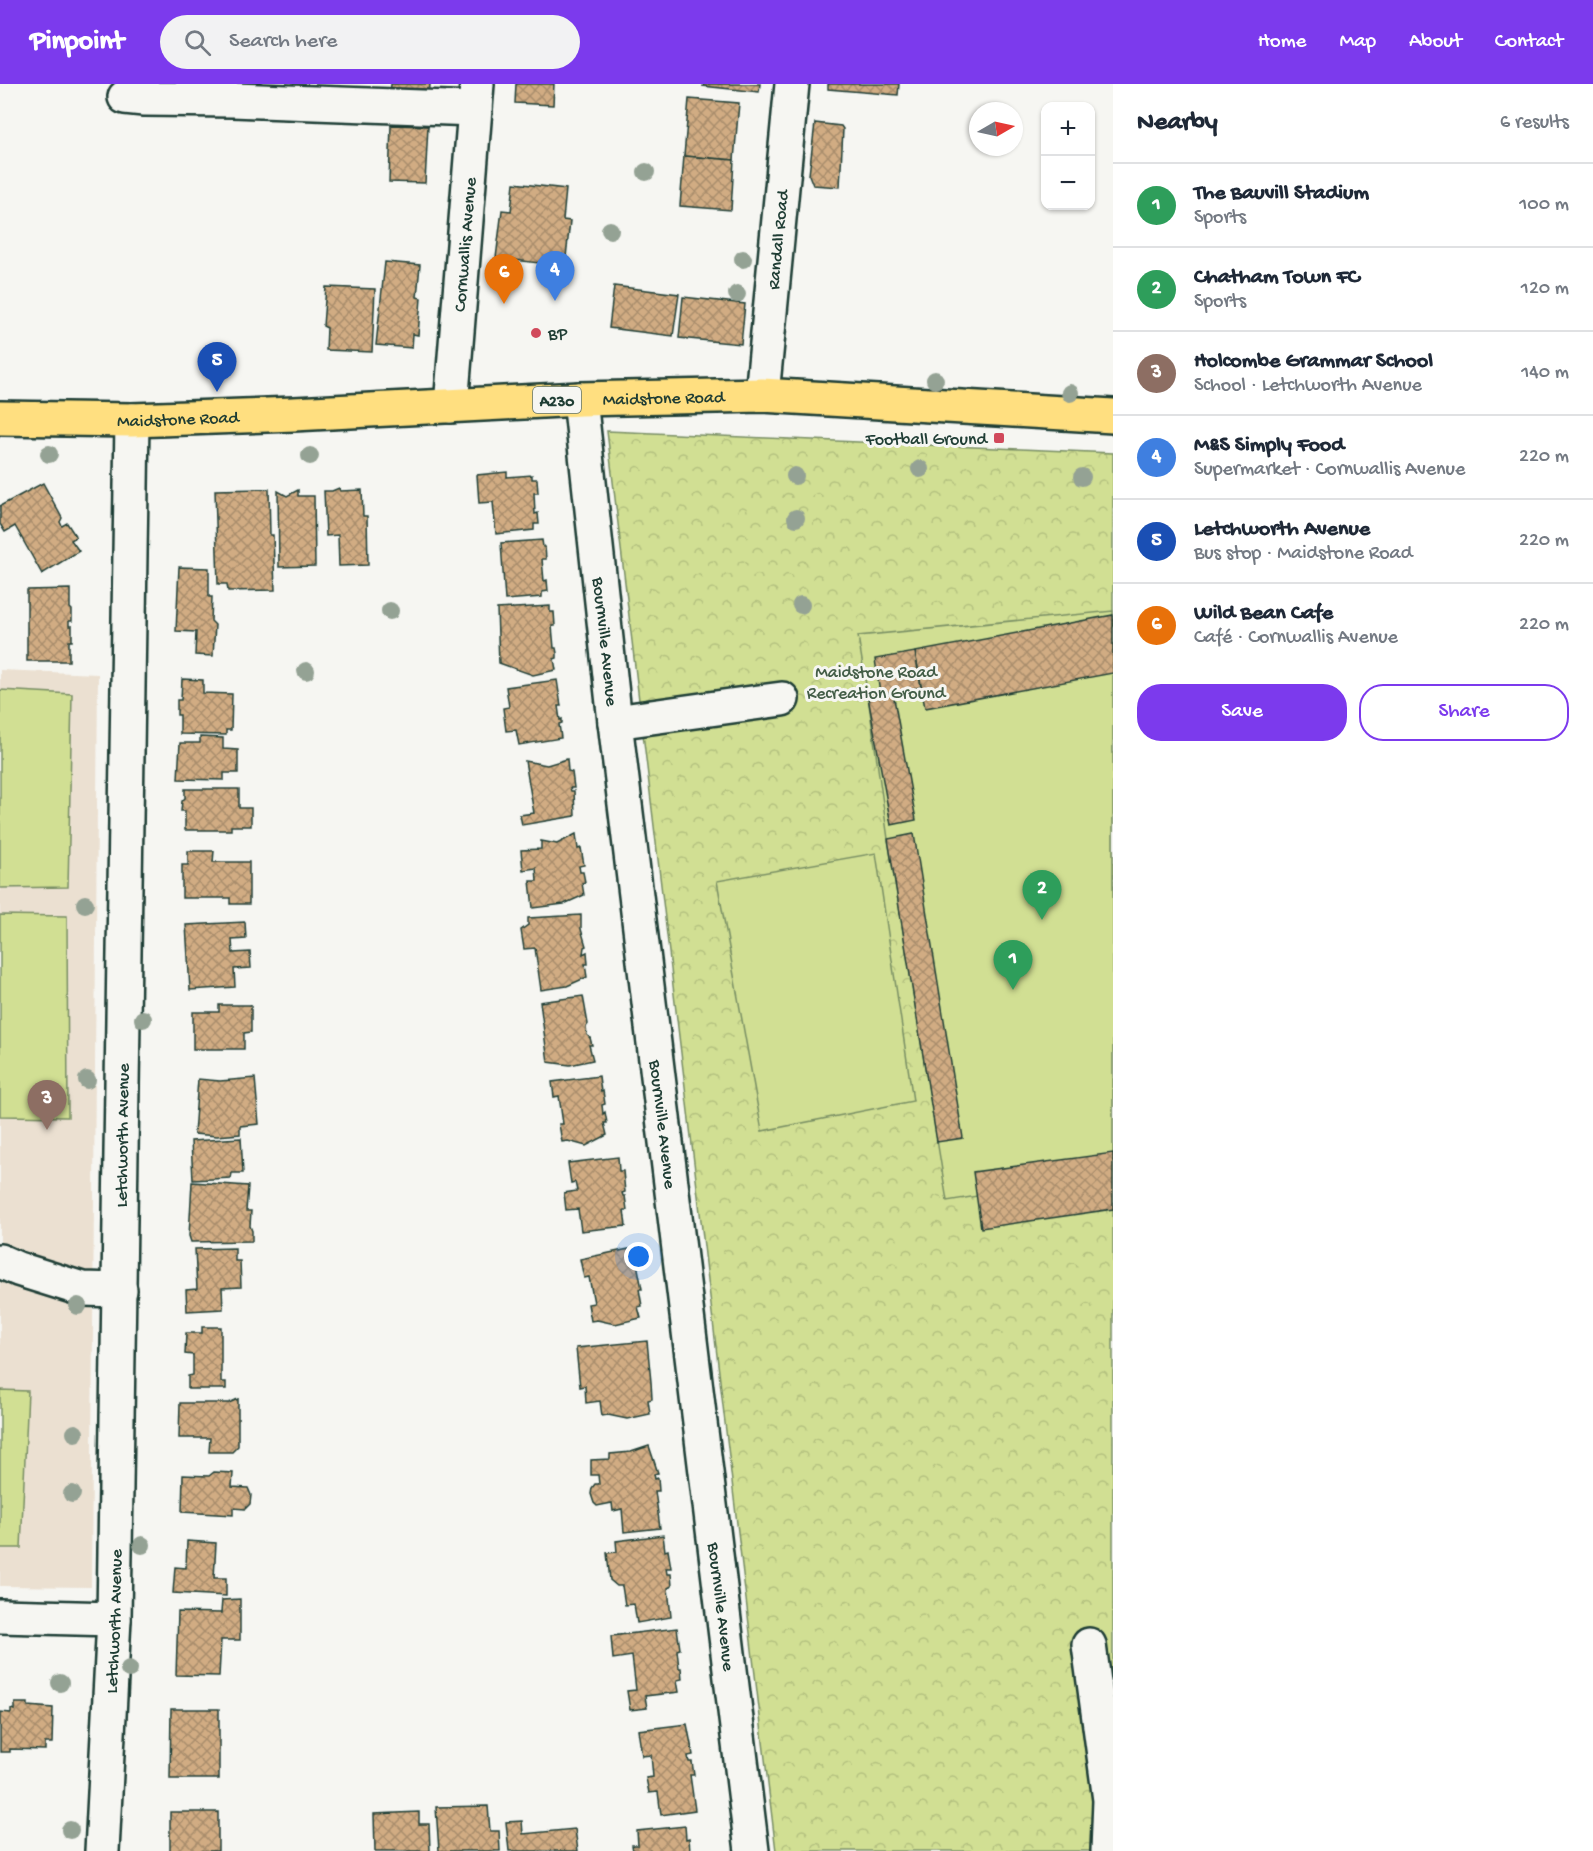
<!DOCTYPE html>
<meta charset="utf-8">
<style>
:root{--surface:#fff;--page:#f2f2f3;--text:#1f2937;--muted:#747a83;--line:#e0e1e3;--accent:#7c3aed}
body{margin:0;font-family:"Gochi Hand",sans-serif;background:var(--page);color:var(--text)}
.controls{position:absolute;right:18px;top:18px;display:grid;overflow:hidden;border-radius:12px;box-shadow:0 2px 4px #0004}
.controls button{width:54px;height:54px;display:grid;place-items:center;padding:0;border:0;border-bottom:2px solid var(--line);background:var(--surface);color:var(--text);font:30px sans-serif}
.compass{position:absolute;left:969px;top:18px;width:54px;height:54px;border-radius:50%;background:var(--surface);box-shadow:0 2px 4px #0004;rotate:81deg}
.you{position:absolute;left:639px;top:1173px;width:21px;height:21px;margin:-15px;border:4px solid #fff;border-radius:50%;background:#1a73e8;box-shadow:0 0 0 9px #1a73e833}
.badge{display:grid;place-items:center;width:39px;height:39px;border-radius:50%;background:var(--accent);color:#fff;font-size:20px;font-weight:700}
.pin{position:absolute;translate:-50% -50px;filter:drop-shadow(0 2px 3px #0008)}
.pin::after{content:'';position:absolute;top:32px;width:21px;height:18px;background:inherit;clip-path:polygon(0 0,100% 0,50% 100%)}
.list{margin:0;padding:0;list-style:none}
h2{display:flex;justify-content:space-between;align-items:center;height:78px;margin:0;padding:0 24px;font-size:26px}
h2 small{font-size:20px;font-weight:400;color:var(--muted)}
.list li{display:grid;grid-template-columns:39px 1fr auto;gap:18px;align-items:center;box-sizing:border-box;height:84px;padding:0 24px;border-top:2px solid var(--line)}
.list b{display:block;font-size:22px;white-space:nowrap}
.list p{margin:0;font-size:20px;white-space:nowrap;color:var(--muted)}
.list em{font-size:20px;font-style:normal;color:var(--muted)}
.actions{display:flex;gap:12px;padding:18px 24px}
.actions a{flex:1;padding:14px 0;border:2px solid var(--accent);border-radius:24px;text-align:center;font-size:21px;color:var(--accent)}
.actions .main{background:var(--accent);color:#fff}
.icon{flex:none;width:33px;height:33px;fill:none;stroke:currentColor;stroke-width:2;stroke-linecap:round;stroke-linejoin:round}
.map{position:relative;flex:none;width:1113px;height:1767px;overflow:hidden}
header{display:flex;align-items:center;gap:36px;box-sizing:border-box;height:84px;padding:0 30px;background:var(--accent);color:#fff}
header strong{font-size:28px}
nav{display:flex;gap:33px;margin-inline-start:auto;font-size:21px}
.search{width:420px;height:54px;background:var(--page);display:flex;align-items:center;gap:15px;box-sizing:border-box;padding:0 21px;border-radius:33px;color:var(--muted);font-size:22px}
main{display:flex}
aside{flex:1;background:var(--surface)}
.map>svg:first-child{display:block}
.built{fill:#ebe0d1}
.park{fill:url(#park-crowns);stroke:#788e64;stroke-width:1.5}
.pitch{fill:#d1df93;stroke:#788e64;stroke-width:1.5}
.building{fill:url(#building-cross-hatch);stroke:#1f3d34;stroke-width:1.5}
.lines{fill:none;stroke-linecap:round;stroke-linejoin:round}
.minor-casing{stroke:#1f3d34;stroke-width:38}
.major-casing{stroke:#1f3d34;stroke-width:38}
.minor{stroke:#f6f6f2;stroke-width:33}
.major{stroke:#ffdf80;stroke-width:33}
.tree{fill:#94a294}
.poi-dot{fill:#d1495b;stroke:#f6f6f2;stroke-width:2}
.labels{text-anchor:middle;stroke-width:6;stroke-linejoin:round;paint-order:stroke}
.shield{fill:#f6f6f2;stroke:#60746d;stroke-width:1.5}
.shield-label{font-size:16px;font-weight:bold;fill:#1f3d34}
.street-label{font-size:18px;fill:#1f3d34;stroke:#f6f6f2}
.poi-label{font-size:18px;fill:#1f3d34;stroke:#f6f6f2;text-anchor:start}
.park-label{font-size:18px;fill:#435d47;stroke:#f6f6f2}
</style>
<header>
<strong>Pinpoint</strong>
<div class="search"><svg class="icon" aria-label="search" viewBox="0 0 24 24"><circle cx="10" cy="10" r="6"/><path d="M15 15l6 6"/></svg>Search here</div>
<nav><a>Home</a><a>Map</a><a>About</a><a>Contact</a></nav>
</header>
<main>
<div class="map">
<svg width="1113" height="1767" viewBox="0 0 1113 1767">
<defs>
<pattern id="park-crowns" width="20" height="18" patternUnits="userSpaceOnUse" patternTransform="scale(1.5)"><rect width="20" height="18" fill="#d1df93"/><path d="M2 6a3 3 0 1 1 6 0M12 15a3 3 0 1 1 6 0" fill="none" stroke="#b3c07f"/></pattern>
<pattern id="building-cross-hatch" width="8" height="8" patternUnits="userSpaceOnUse" patternTransform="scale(1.5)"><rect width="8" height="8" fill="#d1ac83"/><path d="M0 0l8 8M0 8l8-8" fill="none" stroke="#a98d6c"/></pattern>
</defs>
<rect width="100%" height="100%" fill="#f6f6f2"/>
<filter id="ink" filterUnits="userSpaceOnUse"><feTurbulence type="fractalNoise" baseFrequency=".0167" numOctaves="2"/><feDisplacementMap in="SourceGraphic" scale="12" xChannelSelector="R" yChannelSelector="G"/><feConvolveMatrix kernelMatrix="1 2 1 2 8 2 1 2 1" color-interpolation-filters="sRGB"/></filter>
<g filter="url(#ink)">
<path class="built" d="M0,586L98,590L91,1503L0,1502Z"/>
<path class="park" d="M607,347L1113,369V1767H776Z"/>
<g class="pitch">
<path d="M1113,527V1090L947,1117L888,755L868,613L858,552Z"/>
<path d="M0,606L72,610L68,803L0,804Z"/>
<path d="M876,769L913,1017L762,1047L717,797Z"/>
<path d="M0,831L67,832L68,1033L0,1032Z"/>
<path d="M0,1306L28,1307L21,1464H0Z"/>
</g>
<g class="building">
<path d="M391,0H430L429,16L390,13Z"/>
<path d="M516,0H554L553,21L515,19Z"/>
<path d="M704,0H760L759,8L703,2Z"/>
<path d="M828,0H899L898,11L828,5Z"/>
<path d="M689,15L739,19L734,76L684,72Z"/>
<path d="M815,39L841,42L843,45L840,103L813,101L809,91Z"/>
<path d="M391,41L428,42L425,99L389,98Z"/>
<path d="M684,72L734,76L731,126L680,122Z"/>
<path d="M514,99L566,105L563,136L570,137L565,182L496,174L502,126L511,127Z"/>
<path d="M385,178L420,181L417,213L421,214L418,251L413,250L412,264L376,261Z"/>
<path d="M614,202L679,210L673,252L609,244Z"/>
<path d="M326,203L375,205L372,268L326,266L327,244L323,242Z"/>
<path d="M683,213L745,220L741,260L679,254Z"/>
<path d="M507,388V393L532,391V395H537L538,409H534L535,430L538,429L539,440H534V446L496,450L493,418L479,419L477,391Z"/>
<path d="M43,399L62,434L60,438L62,442L67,439L76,453L71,456L79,467L42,490L15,442L5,448L0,440V422Z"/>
<path d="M339,404L340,407L362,406L363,432H367L368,481L339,482L338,451L326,452L324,407H332Z"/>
<path d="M269,405L270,451H273L275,506L228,507L227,500H218L215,406Z"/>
<path d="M298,406V412H314L315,482L279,483L278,407L287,412Z"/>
<path d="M542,456L543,463H545L546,475H542L544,497L547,496L548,507L542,508V513L505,516L501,459Z"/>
<path d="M179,483L209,484V513H212L211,537L215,541L213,572L195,571L196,548L176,547Z"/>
<path d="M70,505V524L72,526V537H69V542H72V557H69V577H27V506Z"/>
<path d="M550,522V528H554L555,542H552L554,564H556L557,569V574L554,575L556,586L533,591L499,579L497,525Z"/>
<path d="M1113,531V589L925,624L915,568Z"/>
<path d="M915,568L921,603L893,609H880L875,575Z"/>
<path d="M182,595L203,596V609L232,610L231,646H226V651L180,650V631H177V616H181Z"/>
<path d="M557,596L561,622H558L560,636L562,635V639L559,640L561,654L519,661L516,646L506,647L503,624L509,623L506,603Z"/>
<path d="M893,609L916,736L891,741L868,613Z"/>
<path d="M200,653L223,654V665L238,666V689H224V696L178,695L180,659H200Z"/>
<path d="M567,675L568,687L572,688L574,704H570L571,707H574L575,732L522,741L520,731L534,729L525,677L547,681Z"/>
<path d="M185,705H239V724H251V742H231V746H185V727H181L182,717L185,714Z"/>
<path d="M576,750L578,765L581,764L584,781L579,782L580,788H583L585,798L582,799L584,811L564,820L533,824L530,797H537L536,784L523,786L521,766L541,765V757L557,760Z"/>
<path d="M914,750L963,1054L937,1058L888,755Z"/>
<path d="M188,767H214L213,778H249V820H230V814H182V781H188Z"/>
<path d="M581,831V845L586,862L584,863L583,870L587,868L588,880H585L587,893L567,902L541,906L535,864L524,865L521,846L528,841V834Z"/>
<path d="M245,838L246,855L232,856L233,869L250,868L251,884L234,885L235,903L190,906L186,841Z"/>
<path d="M583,912L588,940L586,943L587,951L590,954L592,961H589L593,976L570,981L548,978L540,918Z"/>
<path d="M219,921H251V948L244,949V965H193V928H219Z"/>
<path d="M599,992L601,1008L603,1007L605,1020L602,1021L603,1030L605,1028L607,1039H604L607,1051L586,1062L568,1057L562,1058L559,1040H563L559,1012L554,1013L552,998Z"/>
<path d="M255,994L259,1040L240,1042V1050L217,1052L194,1050L198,995L220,997Z"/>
<path d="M241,1054L243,1089H232L231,1094L193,1096L191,1057Z"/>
<path d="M1113,1069V1125L981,1144L973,1088Z"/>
<path d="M618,1073L619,1087H623L625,1108L622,1109L623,1112H625L627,1126H624L626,1142L581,1147L578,1125L566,1126L564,1109L577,1107L575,1098L571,1099L568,1079Z"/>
<path d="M192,1098L248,1102L246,1127H251L250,1142L252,1147V1157L191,1158L189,1152Z"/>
<path d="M235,1164V1177H240L241,1203L222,1204L223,1225L187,1227L186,1206L197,1205L195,1165Z"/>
<path d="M629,1165L632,1180L637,1179L642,1205H639L642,1222L638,1223L641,1234L615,1240L597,1236L591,1237L588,1220L594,1219L589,1193L584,1194L580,1175Z"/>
<path d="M202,1243H221V1298H226V1305H188V1292L193,1291V1271L185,1270L186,1249H202Z"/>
<path d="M647,1257L651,1298L652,1315L648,1316L650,1330L627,1335L608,1331L602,1332L600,1317L586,1319L585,1302L580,1303L576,1264Z"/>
<path d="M238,1315V1362L232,1368H209L210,1354H179L180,1319H229Z"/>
<path d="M649,1362L658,1389L654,1390L655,1395L658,1394L659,1407H655L660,1444L624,1448L622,1425L613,1427L612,1419L597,1422L594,1419L591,1410L592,1404L595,1400H599L598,1391H591V1376L610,1375V1370L631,1368Z"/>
<path d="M214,1388L233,1389L232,1403L248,1404L251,1411L250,1420L245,1425L233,1424V1431L182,1428L183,1391L209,1392Z"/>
<path d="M663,1451L665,1467L668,1466L671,1484H666L667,1490H671L672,1502L668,1504L671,1533L637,1539L634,1520L625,1521L622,1502H617L610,1496L607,1469L617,1468L616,1457Z"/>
<path d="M187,1457L216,1459L214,1494H226V1512L173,1509L175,1483L186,1484Z"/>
<path d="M240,1515V1556H221L219,1592L176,1591L178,1528L221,1529L222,1516Z"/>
<path d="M677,1544L680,1565L677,1566L679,1584H681L682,1595L677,1596L679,1608L645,1612L647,1624L630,1626L627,1607L636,1606L632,1572L613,1575L611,1552Z"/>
<path d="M15,1619H28V1622L53,1624L52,1659H45V1666L10,1665V1668H0V1628L11,1629V1625L15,1626Z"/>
<path d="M171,1625H219V1695H170Z"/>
<path d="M687,1640L693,1671L688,1672L689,1678H692L694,1691H690L695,1726L661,1731L658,1708L649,1709L646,1694L653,1693L651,1671L642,1672L638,1646Z"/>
<path d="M488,1722L490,1747H499L500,1767H439L436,1723Z"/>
<rect x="170" y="1728" width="48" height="39"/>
<path d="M419,1728V1740H429L430,1767H375L374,1730Z"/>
<path d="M522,1737L523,1750L575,1745L578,1767H509L506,1738Z"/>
<path d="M685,1742L686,1755L689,1754L690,1767H633L632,1761H638L637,1747Z"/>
</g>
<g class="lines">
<g class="minor-casing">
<g id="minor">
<path d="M125,13L144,15L233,16L475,25"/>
<path id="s1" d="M762,311L792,0"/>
<path id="s2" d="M580,315L615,638L752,1767"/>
<path id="s3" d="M451,322L477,0"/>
<path d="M615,638L782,615"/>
<path d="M0,1177L18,1185L82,1205L120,1206"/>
<path d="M0,1532L114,1535"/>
<path d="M1089,1561L1110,1716L1108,1767"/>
<path id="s4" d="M102,1767L114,1535L132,336"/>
</g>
</g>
<g class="major-casing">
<g id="major">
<path id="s5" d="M0,334L132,336L294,330L580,315L762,311L1113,332"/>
</g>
</g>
<use href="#minor" class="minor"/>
<use href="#major" class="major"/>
</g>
<g class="tree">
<circle cx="646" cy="88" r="9"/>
<circle cx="610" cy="146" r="9"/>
<circle cx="743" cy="175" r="9"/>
<circle cx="737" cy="210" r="9"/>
<circle cx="935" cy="296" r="9"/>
<circle cx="1070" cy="309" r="9"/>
<circle cx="49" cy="370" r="9"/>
<circle cx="310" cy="372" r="9"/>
<circle cx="920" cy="385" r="9"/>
<circle cx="795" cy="392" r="9"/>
<circle cx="1082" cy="393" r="9"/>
<circle cx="796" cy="434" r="9"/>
<circle cx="801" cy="521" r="9"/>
<circle cx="390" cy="527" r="9"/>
<circle cx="306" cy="587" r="9"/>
<circle cx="85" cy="820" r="9"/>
<circle cx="143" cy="935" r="9"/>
<circle cx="87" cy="996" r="9"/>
<circle cx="78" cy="1222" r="9"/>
<circle cx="75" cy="1349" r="9"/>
<circle cx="72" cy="1410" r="9"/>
<circle cx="142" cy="1461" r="9"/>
<circle cx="129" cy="1585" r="9"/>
<circle cx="60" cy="1599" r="9"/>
<circle cx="70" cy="1746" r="9"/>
</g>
</g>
<g class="poi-dot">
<circle cx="536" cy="249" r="6"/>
<rect x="993" y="348" width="12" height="12" rx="3"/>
</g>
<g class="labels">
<rect class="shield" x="533" y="303" width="48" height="26" rx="4.5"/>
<g class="shield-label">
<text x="557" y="322">A230</text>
</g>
<g class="street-label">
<text dy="6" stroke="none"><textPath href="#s1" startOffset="156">Randall Road</textPath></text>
<text dy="6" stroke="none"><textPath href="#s3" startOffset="162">Cornwallis Avenue</textPath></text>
<text dy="6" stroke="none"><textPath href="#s5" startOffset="664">Maidstone Road</textPath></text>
<text dy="6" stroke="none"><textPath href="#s5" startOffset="178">Maidstone Road</textPath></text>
<text dy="6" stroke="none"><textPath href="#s2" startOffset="244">Bournville Avenue</textPath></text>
<text dy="6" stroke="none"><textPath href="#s2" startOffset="730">Bournville Avenue</textPath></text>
<text dy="6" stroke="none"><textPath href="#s4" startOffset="716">Letchworth Avenue</textPath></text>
<text dy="6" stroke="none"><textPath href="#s2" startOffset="1216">Bournville Avenue</textPath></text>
<text dy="6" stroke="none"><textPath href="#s4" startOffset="230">Letchworth Avenue</textPath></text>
</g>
<g class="poi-label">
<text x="548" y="255">BP</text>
<text x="987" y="360" text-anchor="end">Football Ground</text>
</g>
<g class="park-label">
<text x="876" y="593">Maidstone Road<tspan x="876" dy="21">Recreation Ground</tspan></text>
</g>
</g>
</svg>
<div class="controls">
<button>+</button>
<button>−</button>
</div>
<svg class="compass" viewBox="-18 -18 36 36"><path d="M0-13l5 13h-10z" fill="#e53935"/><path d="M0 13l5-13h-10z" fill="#747a83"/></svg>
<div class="you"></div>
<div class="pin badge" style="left:1013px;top:906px;background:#2e9e5b">1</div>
<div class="pin badge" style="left:1042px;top:836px;background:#2e9e5b">2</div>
<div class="pin badge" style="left:47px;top:1046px;background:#8d6e63">3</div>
<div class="pin badge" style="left:555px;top:217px;background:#3f7fe0">4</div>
<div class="pin badge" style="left:217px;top:308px;background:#1a4fb4">5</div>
<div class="pin badge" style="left:504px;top:220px;background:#e8710a">6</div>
</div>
<aside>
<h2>Nearby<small>6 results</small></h2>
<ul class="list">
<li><span class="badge" style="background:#2e9e5b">1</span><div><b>The Bauvill Stadium</b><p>Sports</p></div><em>100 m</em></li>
<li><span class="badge" style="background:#2e9e5b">2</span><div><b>Chatham Town FC</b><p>Sports</p></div><em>120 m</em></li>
<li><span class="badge" style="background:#8d6e63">3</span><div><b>Holcombe Grammar School</b><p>School · Letchworth Avenue</p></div><em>140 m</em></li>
<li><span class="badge" style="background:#3f7fe0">4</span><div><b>M&amp;S Simply Food</b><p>Supermarket · Cornwallis Avenue</p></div><em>220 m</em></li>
<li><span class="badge" style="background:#1a4fb4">5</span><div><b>Letchworth Avenue</b><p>Bus stop · Maidstone Road</p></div><em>220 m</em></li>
<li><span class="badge" style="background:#e8710a">6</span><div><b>Wild Bean Cafe</b><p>Café · Cornwallis Avenue</p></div><em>220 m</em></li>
</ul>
<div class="actions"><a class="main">Save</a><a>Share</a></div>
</aside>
</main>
